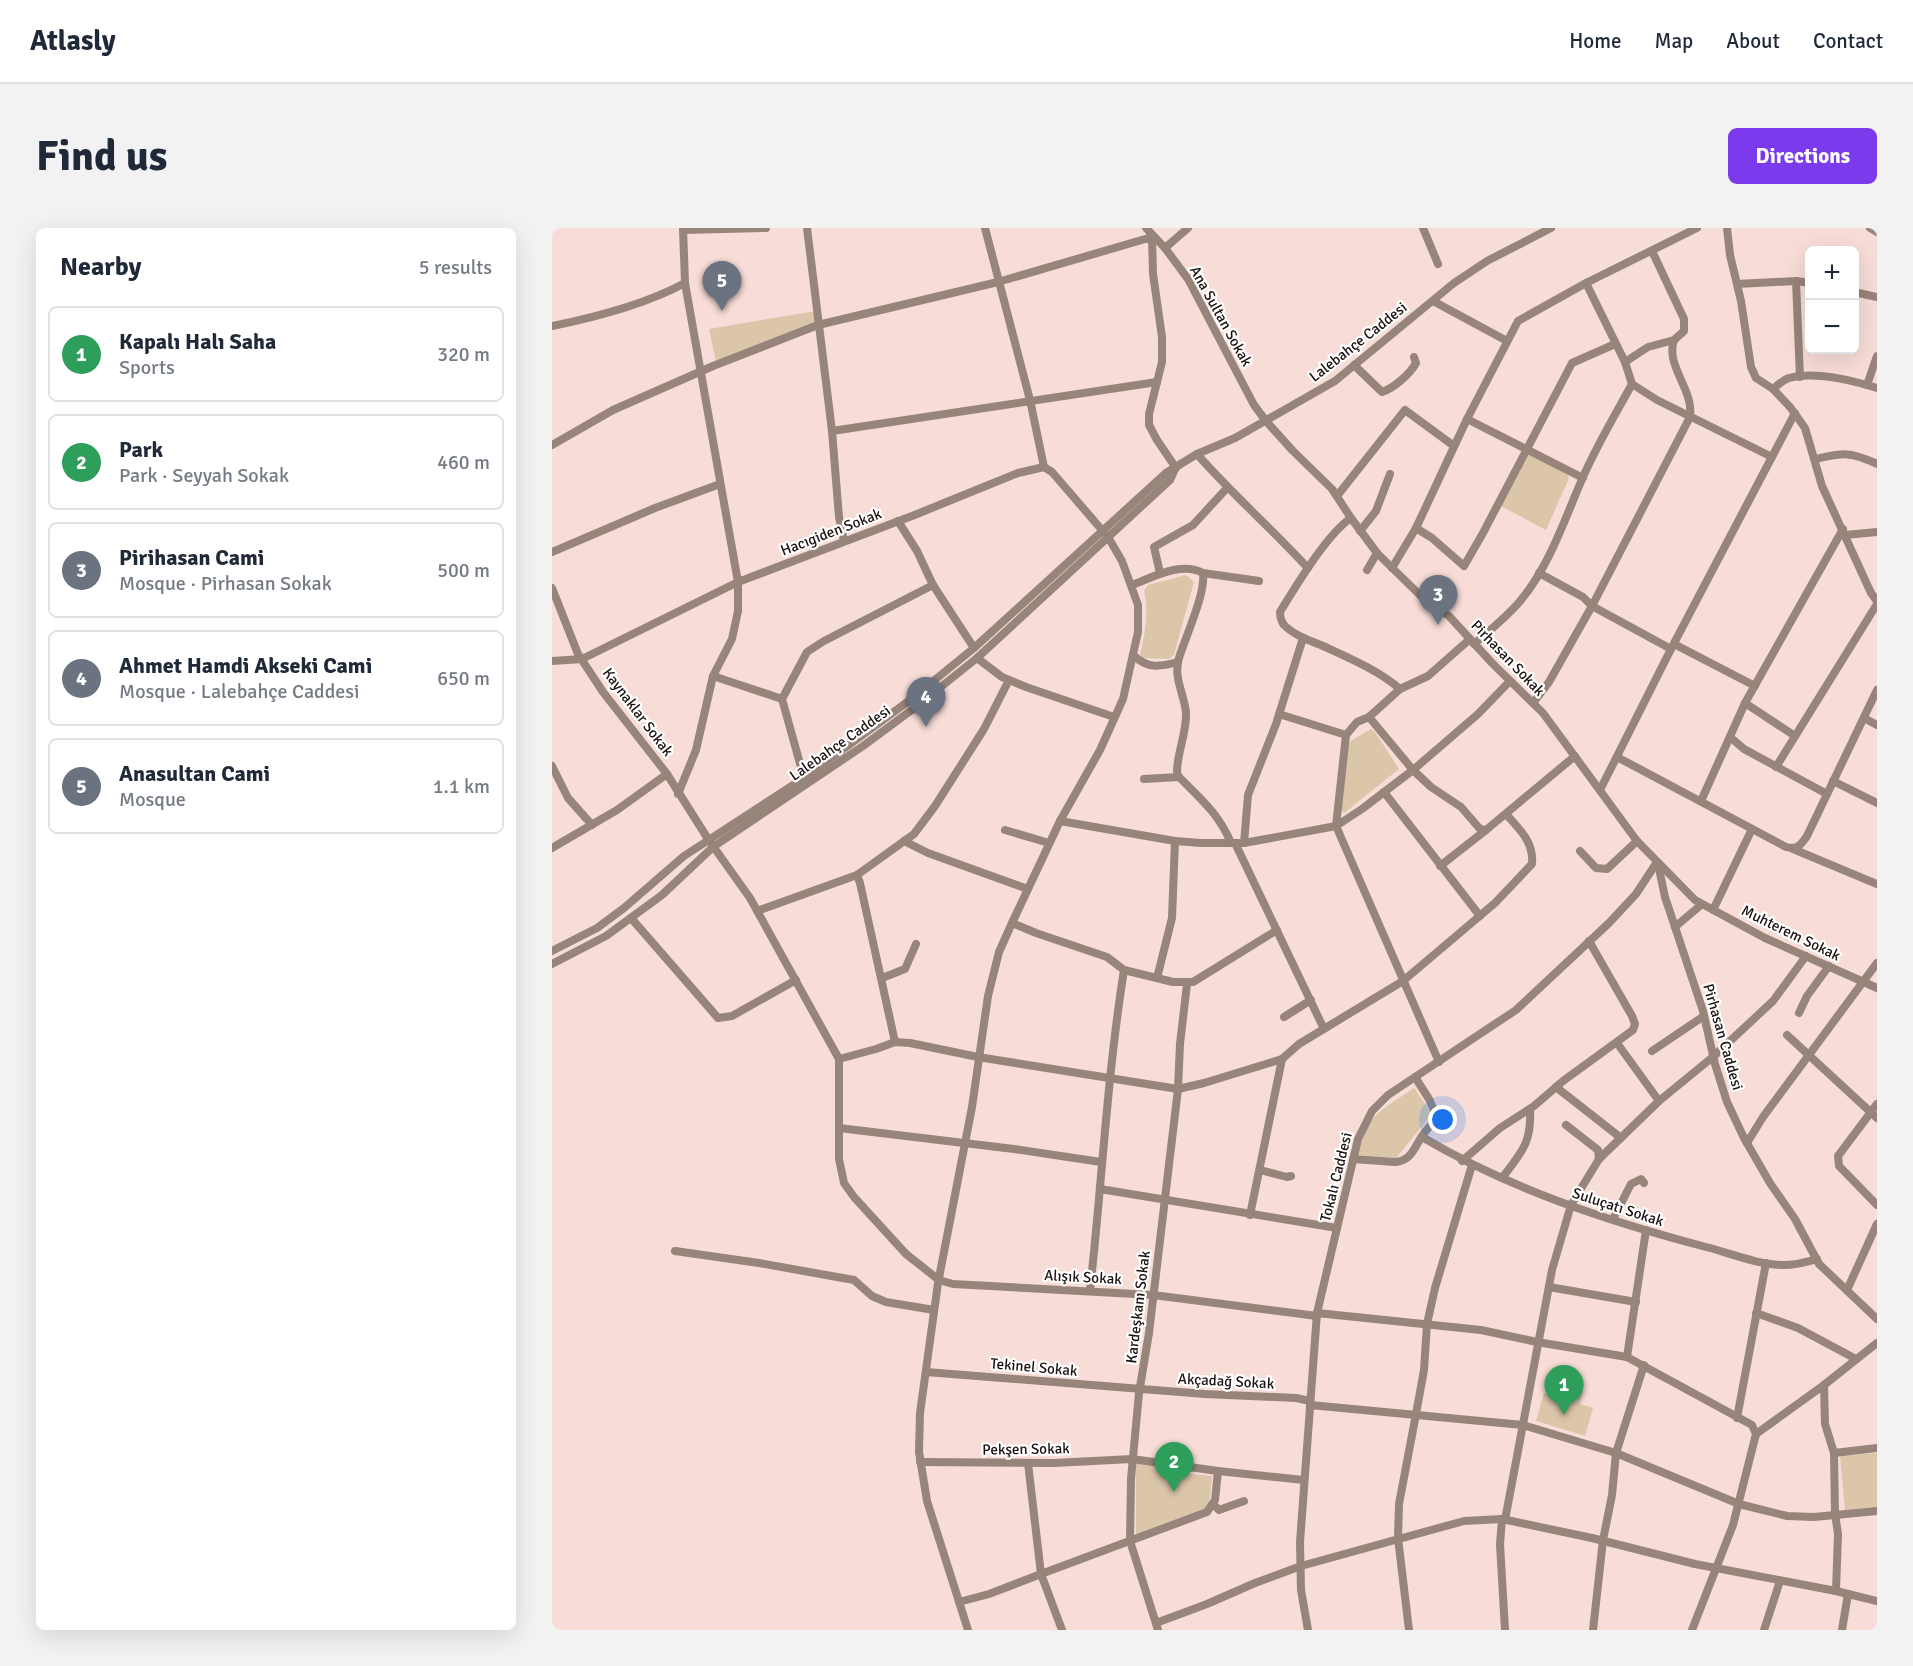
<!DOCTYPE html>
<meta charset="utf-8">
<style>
:root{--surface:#fff;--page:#f2f2f3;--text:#1f2937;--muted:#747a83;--line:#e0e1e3;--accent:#7c3aed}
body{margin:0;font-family:Signika,sans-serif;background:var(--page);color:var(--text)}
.controls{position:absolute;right:18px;top:18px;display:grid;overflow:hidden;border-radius:9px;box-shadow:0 6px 24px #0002}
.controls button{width:54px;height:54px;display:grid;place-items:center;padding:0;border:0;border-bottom:2px solid var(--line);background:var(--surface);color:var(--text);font:30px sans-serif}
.you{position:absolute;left:891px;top:892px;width:21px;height:21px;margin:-15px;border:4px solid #fff;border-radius:50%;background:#1a73e8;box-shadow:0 0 0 9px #1a73e833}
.badge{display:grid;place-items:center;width:39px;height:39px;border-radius:50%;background:var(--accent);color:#fff;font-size:20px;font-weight:700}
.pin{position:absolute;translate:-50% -50px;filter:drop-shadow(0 2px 3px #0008)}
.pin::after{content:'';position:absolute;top:32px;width:21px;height:18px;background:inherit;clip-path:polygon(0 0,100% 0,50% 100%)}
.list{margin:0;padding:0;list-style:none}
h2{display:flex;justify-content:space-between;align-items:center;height:78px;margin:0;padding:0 24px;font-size:26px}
h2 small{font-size:20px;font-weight:400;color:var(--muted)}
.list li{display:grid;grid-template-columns:39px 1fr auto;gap:18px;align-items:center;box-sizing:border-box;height:96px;margin:0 12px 12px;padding:0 12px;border:2px solid var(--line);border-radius:9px}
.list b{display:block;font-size:22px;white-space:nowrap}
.list p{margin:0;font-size:20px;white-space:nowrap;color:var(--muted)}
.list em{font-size:20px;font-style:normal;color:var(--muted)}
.map{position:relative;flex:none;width:1325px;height:1402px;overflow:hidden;border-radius:9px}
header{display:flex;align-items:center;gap:36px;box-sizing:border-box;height:84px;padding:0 30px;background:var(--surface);border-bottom:2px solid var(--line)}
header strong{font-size:28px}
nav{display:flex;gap:33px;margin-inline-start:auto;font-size:21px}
.intro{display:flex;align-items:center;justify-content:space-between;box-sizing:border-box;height:144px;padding:0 36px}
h1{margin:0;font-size:42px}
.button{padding:15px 27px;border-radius:9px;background:var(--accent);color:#fff;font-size:21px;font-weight:700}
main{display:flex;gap:36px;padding:0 36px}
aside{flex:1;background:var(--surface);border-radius:9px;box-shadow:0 6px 24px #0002}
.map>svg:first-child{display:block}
.green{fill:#dbc6aa}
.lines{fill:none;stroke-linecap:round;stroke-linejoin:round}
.minor{stroke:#97847a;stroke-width:8}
.labels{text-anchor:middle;stroke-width:4.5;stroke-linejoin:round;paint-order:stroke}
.street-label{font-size:15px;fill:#1a1110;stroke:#fff}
</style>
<header>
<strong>Atlasly</strong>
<nav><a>Home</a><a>Map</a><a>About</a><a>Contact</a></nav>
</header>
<div class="intro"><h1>Find us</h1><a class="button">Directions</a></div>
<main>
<aside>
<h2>Nearby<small>5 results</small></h2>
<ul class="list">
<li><span class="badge" style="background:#2e9e5b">1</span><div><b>Kapalı Halı Saha</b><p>Sports</p></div><em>320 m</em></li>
<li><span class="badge" style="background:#2e9e5b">2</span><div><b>Park</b><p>Park · Seyyah Sokak</p></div><em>460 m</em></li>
<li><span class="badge" style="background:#6b7280">3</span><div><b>Pirihasan Cami</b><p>Mosque · Pirhasan Sokak</p></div><em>500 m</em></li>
<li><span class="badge" style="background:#6b7280">4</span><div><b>Ahmet Hamdi Akseki Cami</b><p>Mosque · Lalebahçe Caddesi</p></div><em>650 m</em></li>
<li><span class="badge" style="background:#6b7280">5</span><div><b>Anasultan Cami</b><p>Mosque</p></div><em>1.1 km</em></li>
</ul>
</aside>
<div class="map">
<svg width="1325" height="1402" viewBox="0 0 1325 1402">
<rect width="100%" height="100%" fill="#f7dcd7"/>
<g class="green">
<path d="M264,83L265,93L262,97L164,133L157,101Z"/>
<path d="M977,226L1015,245L1017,250L994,302L947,277Z"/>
<path d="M634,347L642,354L622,427L617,431L591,430L588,427C593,407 597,383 592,363L596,357Z"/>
<path d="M819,501L823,504L847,541L792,585L788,580L797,514Z"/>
<path d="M862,860L880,886L844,930L806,927C815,885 829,883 862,860Z"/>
<path d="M1009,1159L1031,1165L1028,1176L1041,1180L1033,1208L984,1193L992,1165L1005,1169Z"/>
<path d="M1325,1225V1279L1293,1282L1288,1228Z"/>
<path d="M586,1235L625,1239L629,1245L660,1248L657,1279L584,1307V1237Z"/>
</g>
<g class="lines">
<g class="minor">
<path d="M255,0L280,203L605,154"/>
<path d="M433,0L478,172L492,239"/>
<path d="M594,0L613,20L636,51L702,177L714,193L741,223L780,261L799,290L825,325L874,373L897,388L940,435L991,485L1085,613L1143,672L1213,710L1325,760"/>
<path d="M871,0L886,36"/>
<path d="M1175,0L1178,27L1189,73L1199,139L1204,150L1221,161L1238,179L1253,200L1270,258L1319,365L1325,373"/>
<path d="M1318,0L1325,4"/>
<path d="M131,2L214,0"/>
<path d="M613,20L636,0"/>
<path d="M1244,53L1248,149"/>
<path d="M1034,55L1073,134L1080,156L1105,172L1220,229"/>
<path d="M1185,56L1244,53L1258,55"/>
<path d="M1302,64L1325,69"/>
<path d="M881,73L955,113"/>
<path d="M0,98C45,89 92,77 133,55"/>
<path d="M1073,134L1096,119L1122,112L1132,103V91L1100,23"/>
<path d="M802,137L830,164C842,160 858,146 864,135L862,129"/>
<path d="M1315,157L1325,128"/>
<path d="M1221,161C1226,157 1231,152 1237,150C1264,143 1299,152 1325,160"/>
<path d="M915,191L1031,250"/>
<path d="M280,203L287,289L292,313"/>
<path d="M0,217L61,182L161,138L266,97L446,54L600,9L601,46L610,109V134L597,186V197L605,212L624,240"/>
<path d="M645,226C680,266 720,301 756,340"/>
<path d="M1263,231C1291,225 1298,223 1325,236"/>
<path d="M785,268L853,182L902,218"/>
<path d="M799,290C775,306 744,358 728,384C728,389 729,393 732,397C742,407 756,412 769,417C795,429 826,442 848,461"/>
<path d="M346,293L365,323L381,357L422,420"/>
<path d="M864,300L880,310L912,338L931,305L1020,135L1063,116"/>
<path d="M808,303L824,283L838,246"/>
<path d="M1293,307L1325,304"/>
<path d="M0,324L103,280L168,256"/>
<path d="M840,340L864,300L915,191L966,93L1034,55L1145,0"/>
<path d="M815,342L825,325"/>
<path d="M608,345L602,319L641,297L675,260"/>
<path d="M651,345L707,353"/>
<path d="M987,345L1031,369L1040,378L1119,421"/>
<path d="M580,357C601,349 630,333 651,345C654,365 633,410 627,430C621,449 632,466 634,484C635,505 625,524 625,544L626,548C648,570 667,586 679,615"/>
<path d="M0,360L26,426L51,464L115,546L156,611L198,670L287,831V931L292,955L302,969L354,1026L387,1052L401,1056L601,1067L765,1088"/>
<path d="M922,416C938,402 956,388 969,372C998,337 1013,290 1031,249C1045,217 1063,187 1080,156"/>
<path d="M1122,416L1203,458"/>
<path d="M581,427C596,441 607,439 626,434"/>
<path d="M425,430L450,449L474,459L562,489"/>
<path d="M0,433L30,431L186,354L360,288L466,245L492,239L500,244L556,309L570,333L586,377V404L571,471L548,522L508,593L460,695"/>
<path d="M161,448L230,471L255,424L272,413L381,357"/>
<path d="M230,471L252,550"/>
<path d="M981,475L997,454L1040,378L1138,189C1142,161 1113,138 1122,112"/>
<path d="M727,486L794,507"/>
<path d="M817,489L861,542L879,559L909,579L928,601L934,602L1023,528"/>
<path d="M1312,490L1325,497"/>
<path d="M1243,508L1193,475L1291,301"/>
<path d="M1178,509L1192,521L1275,566"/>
<path d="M1065,529L1234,619C1245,622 1249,617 1255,608L1325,462"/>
<path d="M0,538L16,570L40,597"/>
<path d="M1224,539L1325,376"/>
<path d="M592,551L627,549"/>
<path d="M1281,553L1325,575"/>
<path d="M1048,562L1119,421L1243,185"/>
<path d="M832,564L928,688"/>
<path d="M126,566L144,522L161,448L180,411L186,383V354L133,55L131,0"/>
<path d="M1149,573L1193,475"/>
<path d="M508,593L623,613L649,615H692L784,598L810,581L861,542L926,486L958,453"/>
<path d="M453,602L497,615"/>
<path d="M352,613L376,625L476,661"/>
<path d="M683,615L772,801"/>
<path d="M692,615L696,567L724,496L751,410"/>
<path d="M0,620L65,582L115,546"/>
<path d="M1241,621L1325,656"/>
<path d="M1028,623L1044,640L1055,641L1085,613"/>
<path d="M1106,636L1113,669L1151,783L1163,836L1175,874L1192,910L1218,955L1243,991L1267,1036L1325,1091"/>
<path d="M888,638L934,602"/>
<path d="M1161,682L1200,601"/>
<path d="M205,683L305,647"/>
<path d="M79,690L166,790L180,788L244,752"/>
<path d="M1123,699L1150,676"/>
<path d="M0,723L45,700L72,680L132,628L252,550L358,472L422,420L614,245L645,226L683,210L783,153L902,55L935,33L999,0"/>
<path d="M0,736L54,708L110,667L161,619L311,518L365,478L425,430L618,252L623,241"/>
<path d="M572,742L621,754H641L725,702"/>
<path d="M330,750L353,741L364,716"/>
<path d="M605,750L620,690L623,613"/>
<path d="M1247,785L1255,768L1277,738"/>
<path d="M732,789L759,772"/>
<path d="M1235,807L1325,890"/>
<path d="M343,814L308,655L305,647L362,606L383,578L432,501L457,452"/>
<path d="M1100,823L1152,788"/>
<path d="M287,831L324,821L343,814L358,815L426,829L626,861L652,855L730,831"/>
<path d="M887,834L784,598L794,507L805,494L817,489L848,461L876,448L918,411"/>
<path d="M1004,859L1069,910"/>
<path d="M1107,873L1162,828L1221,773L1254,728"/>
<path d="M1325,876L1286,928L1287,938L1325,977"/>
<path d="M287,900L462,921L549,934"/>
<path d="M870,909C958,961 1055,993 1154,1019C1178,1025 1204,1036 1229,1037C1241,1038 1254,1034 1265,1031"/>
<path d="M1195,915L1211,889L1325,735"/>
<path d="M801,931L843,934C860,932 862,920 870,908C875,901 880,896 885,889L877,871L863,849"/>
<path d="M1047,931L1107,873L1065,815"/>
<path d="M910,933L948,900L982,878L1011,853L1081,802L1083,796L1080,788L1037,713"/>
<path d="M708,942L735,949L739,948"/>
<path d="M950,950C969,925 980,915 978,881"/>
<path d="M548,961L785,1000"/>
<path d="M698,987L730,831L747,816L851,753L943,675L980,636C982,614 968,602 954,586"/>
<path d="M1061,991L1079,956L1089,951L1092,955"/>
<path d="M123,1023L207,1035L302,1052L320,1068L334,1074L382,1082"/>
<path d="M997,1059L1084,1074"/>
<path d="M1295,1062L1325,996"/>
<path d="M765,1085L929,1102L985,1114L1075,1129L1200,1197L1204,1206L1181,1297L1140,1402"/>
<path d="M1204,1085L1246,1100L1304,1131"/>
<path d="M1075,1129L1094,1002"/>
<path d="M374,1144L653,1166L744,1170L758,1173"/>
<path d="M1272,1157L1273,1196L1282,1225L1283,1286L1286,1306L1284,1363"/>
<path d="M758,1177L971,1197L1064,1225L1187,1276L1235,1288L1262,1289L1325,1283"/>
<path d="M1185,1190L1214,1035"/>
<path d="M1204,1206L1272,1157L1325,1115"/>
<path d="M1282,1225L1325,1220"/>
<path d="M368,1234L502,1235L580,1231L666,1243L752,1252"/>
<path d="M476,1235L489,1346L655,1284L663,1272L666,1243"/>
<path d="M661,1276L667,1282L692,1273"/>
<path d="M950,1291L948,1316L953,1402"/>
<path d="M953,1292L1000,1042L1019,977L1047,931L1046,922L1014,897"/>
<path d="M407,1374L437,1366L489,1346L510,1402"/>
<path d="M604,1395L655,1376L703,1355L749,1338L912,1293L950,1291L1040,1310L1143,1336L1284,1363L1325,1373"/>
<path d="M416,1402L375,1273L367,1224L368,1185L386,1055L420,879L436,768L447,724L460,695L484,705L555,729L572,742C555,848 550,955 538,1062"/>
<path d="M606,1402L578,1313L579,1251L587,1165L597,1105L626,861L628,816L635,756"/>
<path d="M756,1402L749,1362L748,1314L765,1085L806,911L820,883L836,867L964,782L1057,695L1084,666L1105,634"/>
<path d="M857,1402L846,1310L847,1276L864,1186L872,1142L875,1096L883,1060L920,937"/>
<path d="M1041,1402L1051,1312L1060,1267L1064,1225L1092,1137"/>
<path d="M1212,1402L1228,1353"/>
<path d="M1290,1402L1296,1366"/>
</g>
</g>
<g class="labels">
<g class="street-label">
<text transform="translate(669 88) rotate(61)" y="5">Ana Sultan Sokak</text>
<text transform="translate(806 114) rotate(-38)" y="5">Lalebahçe Caddesi</text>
<text transform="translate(279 304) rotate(-21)" y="5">Hacıgiden Sokak</text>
<text transform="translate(956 430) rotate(46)" y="5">Pirhasan Sokak</text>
<text transform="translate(86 484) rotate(53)" y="5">Kaynaklar Sokak</text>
<text transform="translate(288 515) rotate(-35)" y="5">Lalebahçe Caddesi</text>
<text transform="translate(1239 705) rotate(26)" y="5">Muhterem Sokak</text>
<text transform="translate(1171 809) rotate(74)" y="5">Pirhasan Caddesi</text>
<text transform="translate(784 949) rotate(-76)" y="5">Tokalı Caddesi</text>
<text transform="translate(1066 979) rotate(18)" y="5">Suluçatı Sokak</text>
<text transform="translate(531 1049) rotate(3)" y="5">Alışık Sokak</text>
<text transform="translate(586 1079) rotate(-83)" y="5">Kardeşkanı Sokak</text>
<text transform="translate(482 1139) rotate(5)" y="5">Tekinel Sokak</text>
<text transform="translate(674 1153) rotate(3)" y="5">Akçadağ Sokak</text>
<text transform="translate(474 1221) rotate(-1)" y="5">Pekşen Sokak</text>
</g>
</g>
</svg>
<div class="controls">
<button>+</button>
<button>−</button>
</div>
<div class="you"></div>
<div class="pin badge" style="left:1012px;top:1187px;background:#2e9e5b">1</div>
<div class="pin badge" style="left:622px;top:1264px;background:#2e9e5b">2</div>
<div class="pin badge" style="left:886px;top:397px;background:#6b7280">3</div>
<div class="pin badge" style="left:374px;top:499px;background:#6b7280">4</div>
<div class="pin badge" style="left:170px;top:83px;background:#6b7280">5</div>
</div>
</main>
